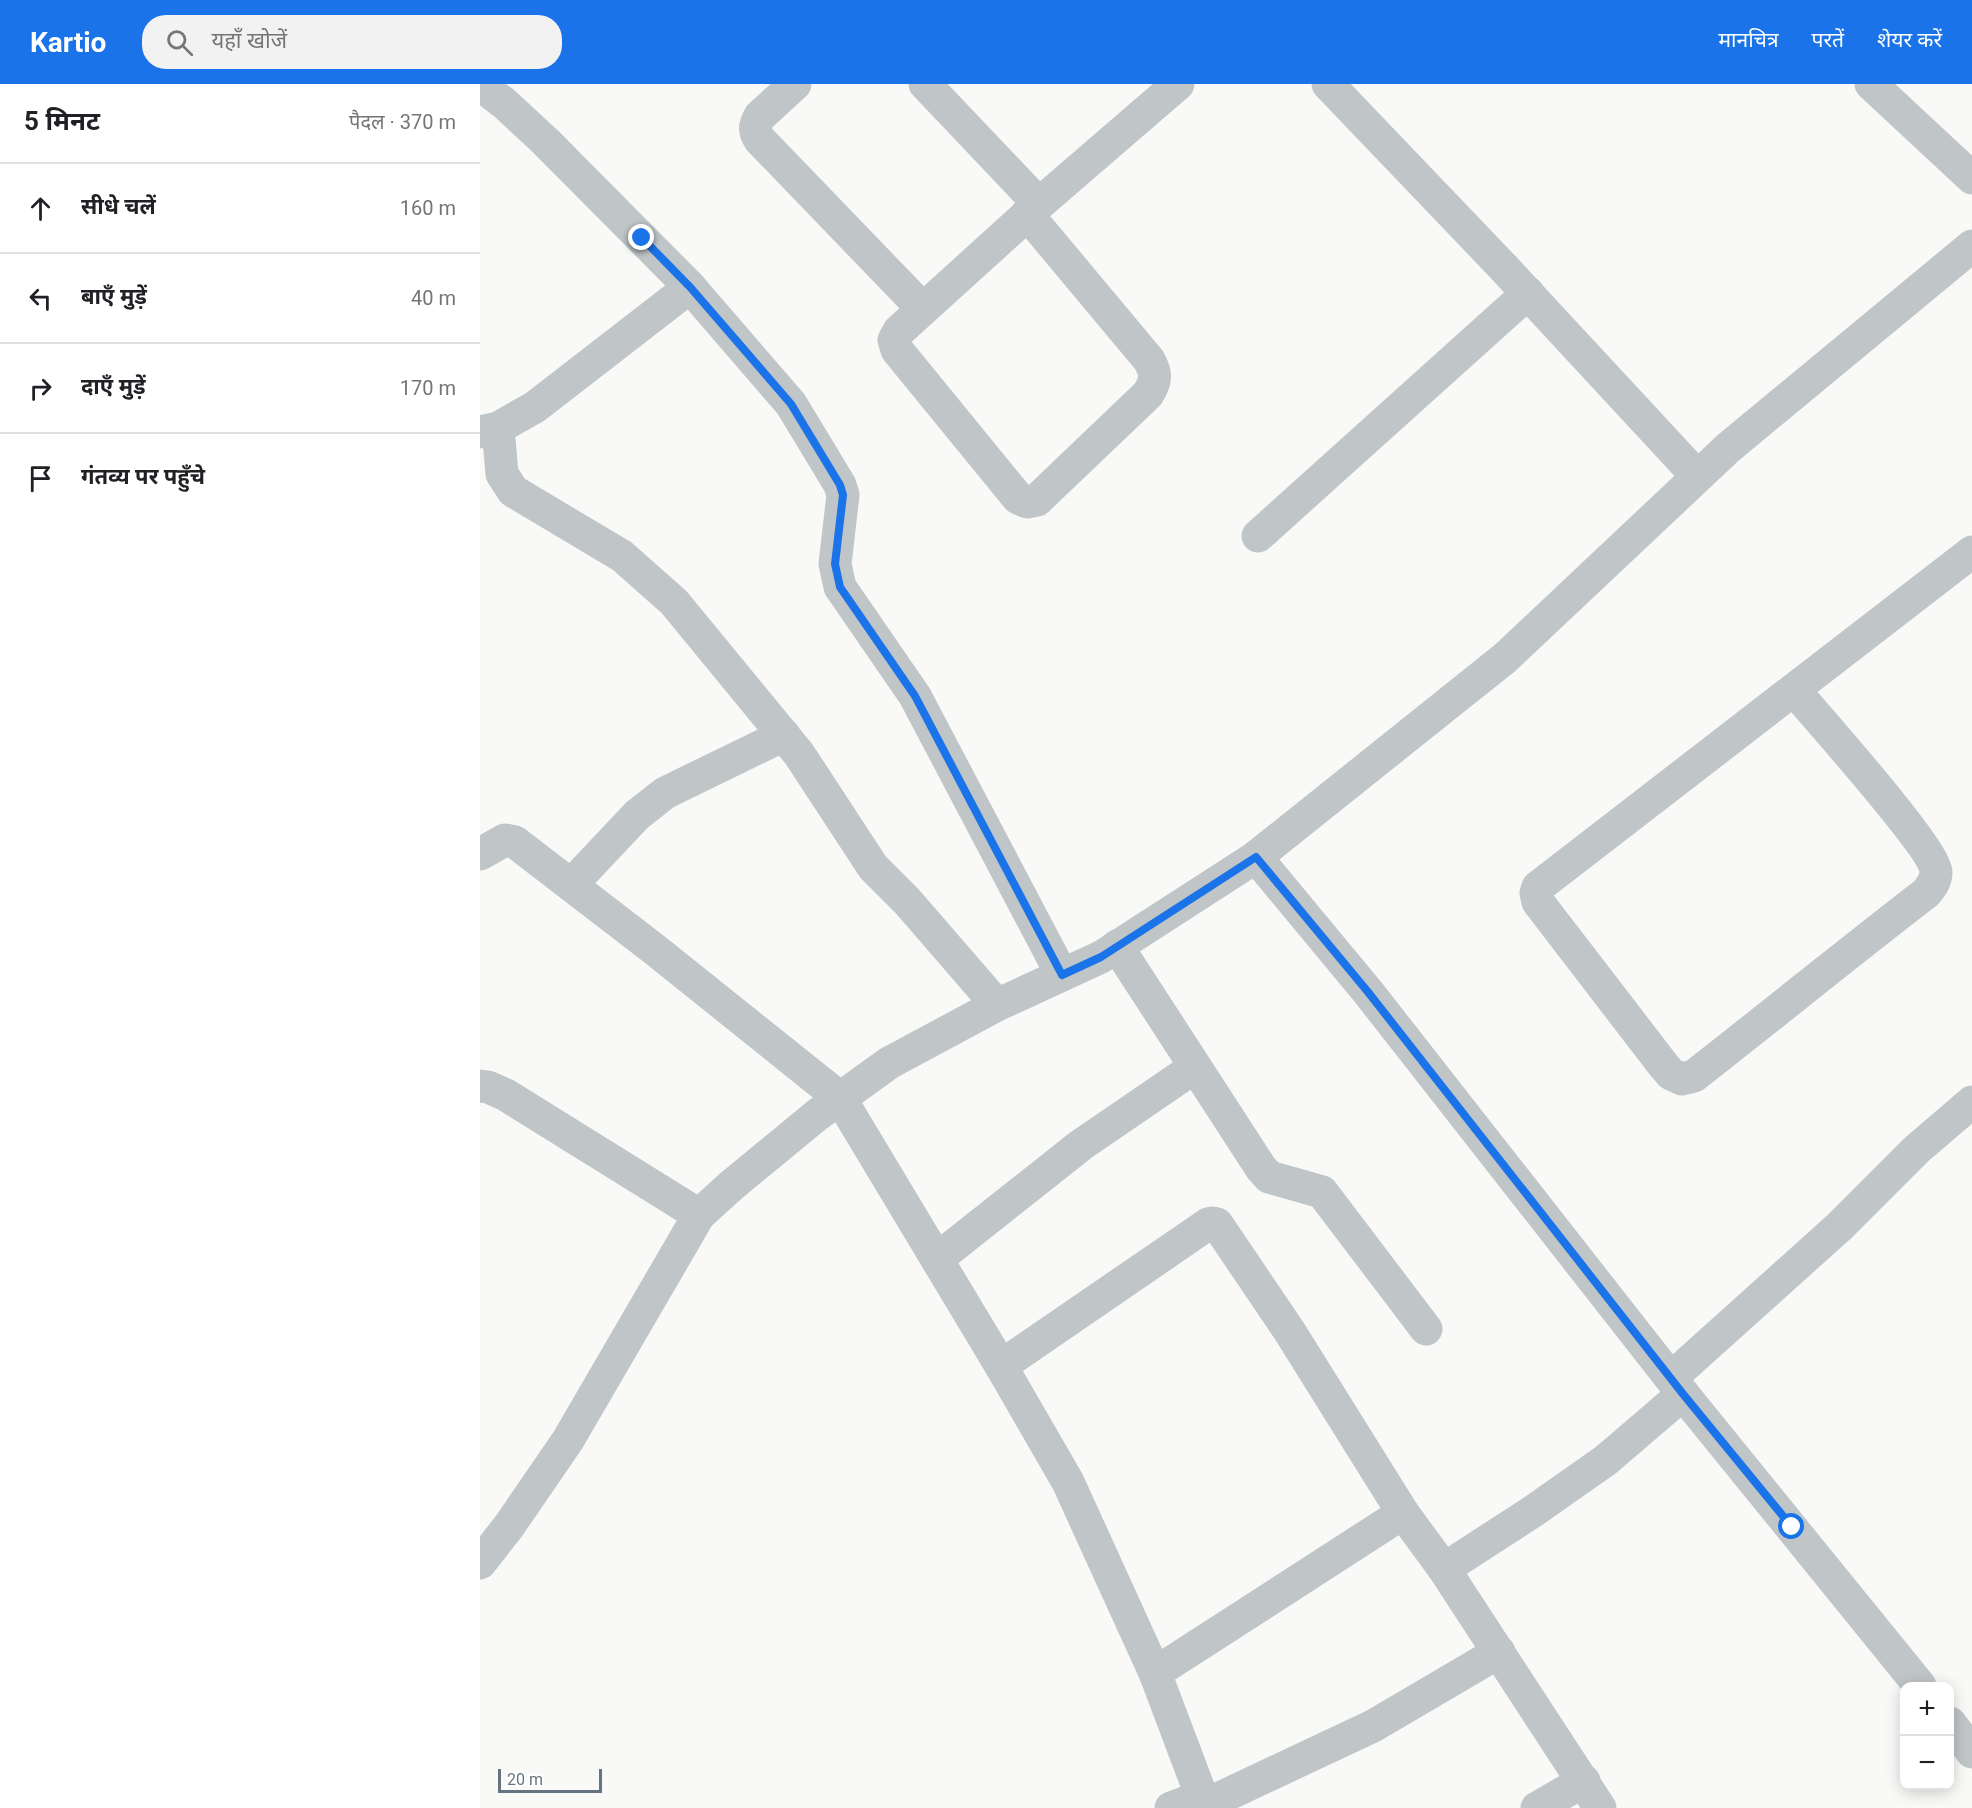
<!DOCTYPE html>
<html lang="hi">
<meta charset="utf-8">
<style>
:root{--surface:#fff;--page:#f2f2f2;--text:#202124;--muted:#757577;--line:#e0e0e0;--accent:#1a73e8}
body{margin:0;font-family:Roboto,"Noto Sans Devanagari",sans-serif;background:var(--page);color:var(--text)}
.controls{position:absolute;right:18px;bottom:18px;display:grid;overflow:hidden;border-radius:12px;box-shadow:0 3px 15px #0003}
.controls button{width:54px;height:54px;display:grid;place-items:center;padding:0;border:0;border-bottom:2px solid var(--line);background:var(--surface);color:var(--text);font:30px sans-serif}
.scale{position:absolute;left:18px;bottom:15px;width:104px;box-sizing:border-box;padding-left:6px;border:3px solid #66747f;border-top:0;font-size:16px;line-height:21px;white-space:nowrap;color:#66747f;-webkit-text-stroke:4px #fff;paint-order:stroke}
.stop{position:absolute;width:18px;height:18px;margin:-14px;border:4px solid #1a73e8;border-radius:50%;background:#fff}
.stop.end{background:#1a73e8;border-color:#fff;box-shadow:0 2px 6px #0008}
.list{margin:0;padding:0;list-style:none}
h2{display:flex;justify-content:space-between;align-items:center;height:78px;margin:0;padding:0 24px;font-size:26px}
h2 small{font-size:20px;font-weight:400;color:var(--muted)}
.list li{display:grid;grid-template-columns:39px 1fr auto;gap:18px;align-items:center;box-sizing:border-box;height:90px;padding:0 24px;border-top:2px solid var(--line)}
.list b{display:block;font-size:22px;white-space:nowrap}
.list em{font-size:20px;font-style:normal;color:var(--muted)}
.icon{flex:none;width:33px;height:33px;fill:none;stroke:currentColor;stroke-width:2;stroke-linecap:round;stroke-linejoin:round}
.map{position:relative;flex:none;width:1492px;height:1724px;overflow:hidden}
header{display:flex;align-items:center;gap:36px;box-sizing:border-box;height:84px;padding:0 30px;background:var(--accent);color:#fff}
header strong{font-size:28px}
nav{display:flex;gap:33px;margin-inline-start:auto;font-size:21px}
.search{width:420px;height:54px;background:var(--page);display:flex;align-items:center;gap:15px;box-sizing:border-box;padding:0 21px;border-radius:24px;color:var(--muted);font-size:22px}
main{display:flex}
aside{flex:1;background:var(--surface)}
.map>svg:first-child{display:block}
.lines{fill:none;stroke-linecap:round;stroke-linejoin:round}
.minor{stroke:#c0c5c8;stroke-width:33}
.route{stroke:#1a73e8;stroke-width:8}
</style>
<header>
<strong>Kartio</strong>
<div class="search"><svg class="icon" aria-label="search" viewBox="0 0 24 24"><circle cx="10" cy="10" r="6"/><path d="M15 15l6 6"/></svg>यहाँ खोजें</div>
<nav><a>मानचित्र</a><a>परतें</a><a>शेयर करें</a></nav>
</header>
<main>
<aside>
<h2>5 मिनट<small>पैदल · 370 m</small></h2>
<ul class="list">
<li><svg class="icon" aria-label="ahead" viewBox="0 0 24 24"><path d="M12 20V5M6 11l6-6 6 6"/></svg><div><b>सीधे चलें</b></div><em>160 m</em></li>
<li><svg class="icon" aria-label="left" viewBox="0 0 24 24"><path d="M17 20v-9H6M10 6l-5 5 5 5"/></svg><div><b>बाएँ मुड़ें</b></div><em>40 m</em></li>
<li><svg class="icon" aria-label="right" viewBox="0 0 24 24"><path d="M7 20v-9h11M14 6l5 5-5 5"/></svg><div><b>दाएँ मुड़ें</b></div><em>170 m</em></li>
<li><svg class="icon" aria-label="arrive" viewBox="0 0 24 24"><path d="M6 21V4h12l-3 4 3 4H6"/></svg><div><b>गंतव्य पर पहुँचे</b></div></li>
</ul>
</aside>
<div class="map">
<svg width="1492" height="1724" viewBox="0 0 1492 1724">
<rect width="100%" height="100%" fill="#f9f9f7"/>
<g class="lines">
<g class="minor">
<path d="M315,0L280,32C274,42 274,47 280,56L443,225"/>
<path d="M445,0L559,120"/>
<path d="M848,0L1025,185L1217,392"/>
<path d="M1391,0L1492,94"/>
<path d="M0,1L24,19L65,57L210,203L311,320L360,401L363,411L355,480L360,503L435,612L582,891"/>
<path d="M547,130L669,276C677,290 676,297 668,310L557,416L547,418L538,414L417,266L414,256L419,247L559,120L698,0"/>
<path d="M18,344L22,390L33,407L142,472L194,518L319,670L393,783L427,817L517,921"/>
<path d="M0,348L18,344L55,323L210,203"/>
<path d="M778,452L1048,209"/>
<path d="M1314,606C1336,632 1455,765 1456,788C1456,797 1451,803 1446,809C1368,869 1292,931 1214,992L1202,995L1191,990L1184,982L1058,818L1056,809L1058,803L1492,468"/>
<path d="M0,770L25,756L35,758L174,865L360,1014L521,1282L588,1398L675,1589L726,1724"/>
<path d="M776,773L888,908L1203,1310L1440,1602"/>
<path d="M91,801L157,731L185,709L304,651"/>
<path d="M637,862L781,1084L789,1093L842,1108L946,1245"/>
<path d="M0,1002L8,1003L26,1011L219,1131"/>
<path d="M457,1175L601,1061L715,983"/>
<path d="M521,1282L728,1140L733,1139L737,1140L810,1248L923,1429L964,1485L1120,1724"/>
<path d="M1191,1294L1359,1143L1436,1066L1492,1018"/>
<path d="M0,1479L29,1442L88,1356L219,1131L252,1101L337,1031L409,979L517,921L621,873L776,773L1025,574L1248,364L1492,162"/>
<path d="M964,1485L1052,1428L1126,1376L1203,1310"/>
<path d="M675,1589L923,1429"/>
<path d="M1470,1639L1492,1668"/>
<path d="M725,1721L893,1642L1019,1568"/>
<path d="M691,1724L721,1713"/>
<path d="M1057,1724L1104,1697"/>
</g>
</g>
<g class="lines">
<path class="route" d="M162,154L210,203L311,320L360,401L363,411L355,480L360,503L435,612L582,891L621,873L776,773L888,908L1203,1310L1312,1443"/>
</g>
</svg>
<div class="controls">
<button>+</button>
<button>−</button>
</div>
<div class="scale">20 m</div>
<div class="stop" style="left:1312px;top:1443px"></div>
<div class="stop end" style="left:162px;top:154px"></div>
</div>
</main>
